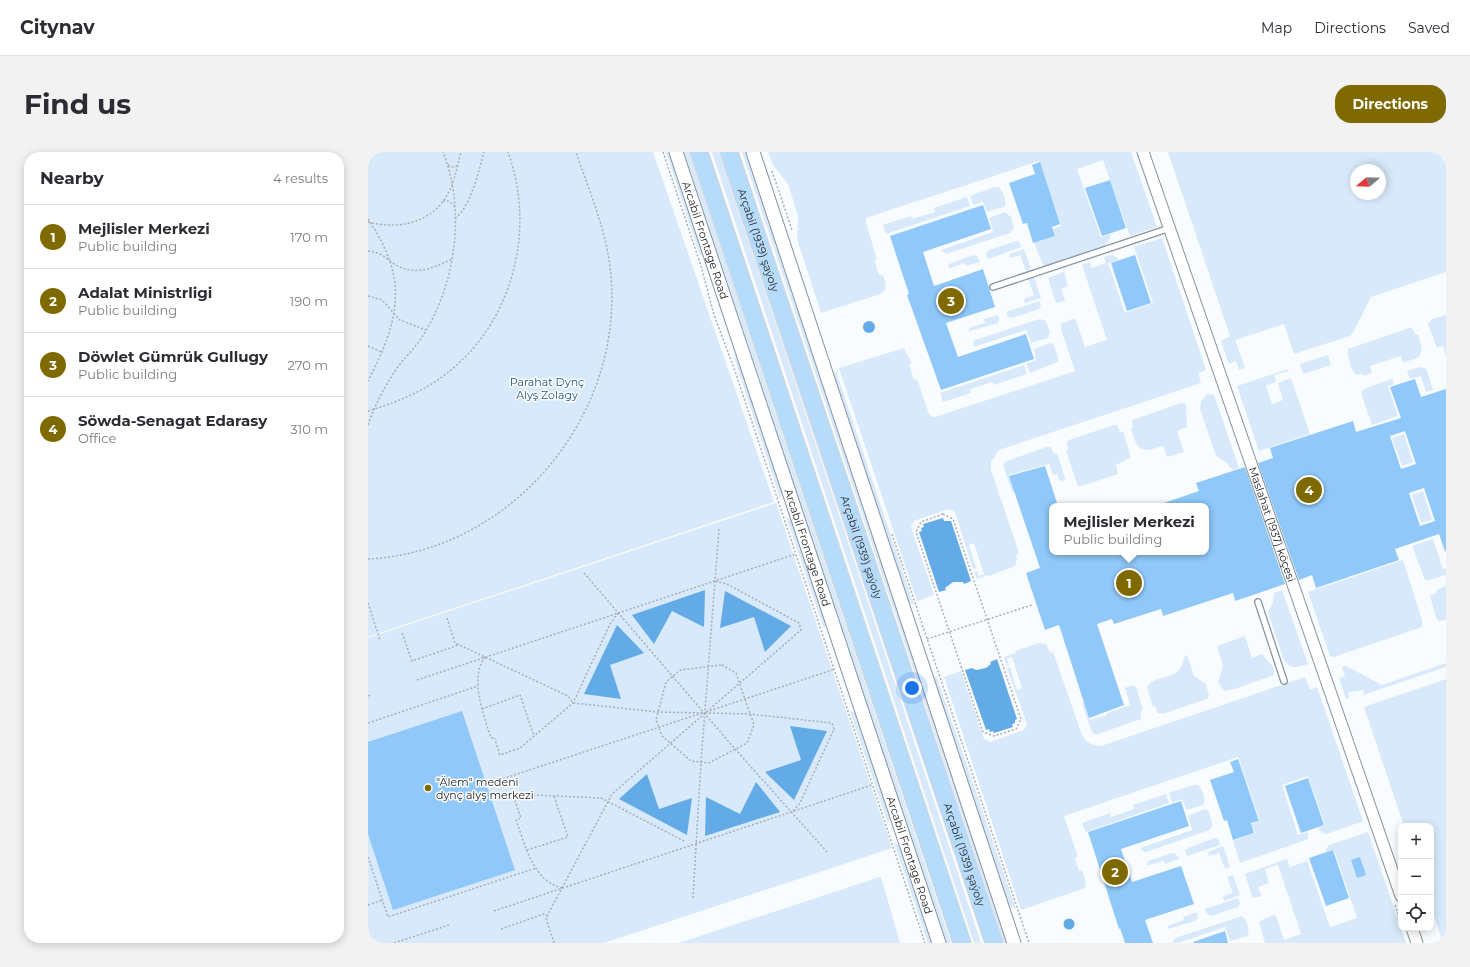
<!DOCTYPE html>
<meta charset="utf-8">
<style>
:root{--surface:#fff;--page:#f2f2f3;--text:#2b2b33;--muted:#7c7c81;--line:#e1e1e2;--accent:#7f6a02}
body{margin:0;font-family:Montserrat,sans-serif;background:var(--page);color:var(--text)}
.controls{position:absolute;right:12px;bottom:12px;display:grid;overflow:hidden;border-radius:8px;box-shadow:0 2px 10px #0003}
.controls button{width:36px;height:36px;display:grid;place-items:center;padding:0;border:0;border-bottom:1px solid var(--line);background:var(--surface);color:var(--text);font:20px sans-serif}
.compass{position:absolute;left:982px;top:12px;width:36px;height:36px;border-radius:50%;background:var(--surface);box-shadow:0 2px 10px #0003;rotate:251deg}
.you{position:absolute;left:544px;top:536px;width:14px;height:14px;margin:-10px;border:3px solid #fff;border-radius:50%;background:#1a73e8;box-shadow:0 0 0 6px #1a73e833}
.badge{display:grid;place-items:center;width:26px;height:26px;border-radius:50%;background:var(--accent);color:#fff;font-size:13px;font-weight:700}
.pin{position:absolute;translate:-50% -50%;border:2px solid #fff;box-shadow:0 1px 4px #0006}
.popup{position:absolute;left:681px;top:351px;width:160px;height:52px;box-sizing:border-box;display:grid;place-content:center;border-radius:8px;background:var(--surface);filter:drop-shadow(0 1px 3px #0005);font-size:13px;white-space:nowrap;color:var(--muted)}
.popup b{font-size:15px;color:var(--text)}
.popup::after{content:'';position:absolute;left:50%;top:100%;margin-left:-8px;border:8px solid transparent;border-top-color:var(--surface)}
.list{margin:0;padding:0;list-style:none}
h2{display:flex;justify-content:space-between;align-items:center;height:52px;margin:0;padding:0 16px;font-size:17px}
h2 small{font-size:13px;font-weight:400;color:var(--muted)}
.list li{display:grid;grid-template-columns:26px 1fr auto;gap:12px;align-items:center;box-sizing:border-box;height:64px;padding:0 16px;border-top:1px solid var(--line)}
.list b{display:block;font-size:15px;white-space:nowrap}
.list p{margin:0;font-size:13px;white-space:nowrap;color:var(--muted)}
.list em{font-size:13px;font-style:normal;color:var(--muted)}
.icon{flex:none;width:22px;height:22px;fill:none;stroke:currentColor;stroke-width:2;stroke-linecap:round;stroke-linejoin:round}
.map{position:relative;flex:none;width:1078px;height:791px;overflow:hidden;border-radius:16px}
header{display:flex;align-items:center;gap:24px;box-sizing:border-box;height:56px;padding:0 20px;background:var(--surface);border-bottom:1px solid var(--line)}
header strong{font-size:19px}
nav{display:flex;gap:22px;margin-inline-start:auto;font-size:14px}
.intro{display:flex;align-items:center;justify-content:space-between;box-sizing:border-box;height:96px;padding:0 24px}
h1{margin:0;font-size:28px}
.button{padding:10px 18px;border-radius:16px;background:var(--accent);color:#fff;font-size:14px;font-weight:700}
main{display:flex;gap:24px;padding:0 24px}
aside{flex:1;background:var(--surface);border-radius:16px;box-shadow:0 2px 10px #0003}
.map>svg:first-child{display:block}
.green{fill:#d7e9fa;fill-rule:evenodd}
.water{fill:#63abe7}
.building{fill:#8fc8f9;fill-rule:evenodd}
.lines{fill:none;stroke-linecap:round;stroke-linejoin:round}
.service-casing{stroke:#88939c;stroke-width:8}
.minor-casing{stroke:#88939c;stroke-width:13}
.tertiary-casing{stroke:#88939c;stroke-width:15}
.primary-casing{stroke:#d6d6d7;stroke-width:19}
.path{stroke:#abaeb1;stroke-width:1.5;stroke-dasharray:2 2;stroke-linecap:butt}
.service{stroke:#fff;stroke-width:5.5}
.minor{stroke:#fff;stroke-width:11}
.tertiary{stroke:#fff;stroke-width:13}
.primary{stroke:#b7dbfb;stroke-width:17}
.poi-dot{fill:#7f6a02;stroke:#fff;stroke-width:1.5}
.labels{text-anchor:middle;stroke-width:3;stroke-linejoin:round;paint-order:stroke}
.street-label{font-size:11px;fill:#1a1e22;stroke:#fff}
.park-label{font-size:11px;fill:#21547d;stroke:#fff}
.poi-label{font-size:11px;fill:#1a1e22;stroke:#fff;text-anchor:start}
</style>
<header>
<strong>Citynav</strong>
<nav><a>Map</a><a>Directions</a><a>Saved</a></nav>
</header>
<div class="intro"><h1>Find us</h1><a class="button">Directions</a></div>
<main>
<aside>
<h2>Nearby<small>4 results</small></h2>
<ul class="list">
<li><span class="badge">1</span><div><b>Mejlisler Merkezi</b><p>Public building</p></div><em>170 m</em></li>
<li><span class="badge">2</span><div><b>Adalat Ministrligi</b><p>Public building</p></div><em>190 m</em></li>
<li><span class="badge">3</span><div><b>Döwlet Gümrük Gullugy</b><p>Public building</p></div><em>270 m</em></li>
<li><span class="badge">4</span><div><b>Söwda-Senagat Edarasy</b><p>Office</p></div><em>310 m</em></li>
</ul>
</aside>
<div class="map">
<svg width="1078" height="791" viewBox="0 0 1078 791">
<rect width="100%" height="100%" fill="#f9fcfe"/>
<g class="green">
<path d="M0,0H285L406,350L0,485Z"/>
<path d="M298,0H301L335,102L332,103Z"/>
<path d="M316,0H321L583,791H578Z"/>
<path d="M344,0H351L613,791H606Z"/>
<path d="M374,0H378L640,791H636Z"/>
<path d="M400,0H763L789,75L762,84L735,8L709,17L733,85L742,82V86L738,93L679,113H675L666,91L687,84L685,77L693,74L671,9L498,66V71L509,107L506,108L511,123H515L518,132L517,138L512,142L453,161L429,87L430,64L420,32L405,13Z"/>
<path d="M800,0H1078V120L1003,145L985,181L982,184L926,202L916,172L867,188L877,216L871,218L868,209L861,212L853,189L862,184ZM988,18H1012V42H988Z"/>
<path d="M626,35H631C635,40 640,50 636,55L619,60L615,50L605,53L602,44Z"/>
<path d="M599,45L602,54L518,82L515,73L543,64L544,67L567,60L566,56Z"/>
<path d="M637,60L643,65L646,76L642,81L578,102L573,98L625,80L621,66Z"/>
<path d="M794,86L838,218L830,221L833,231L631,298L623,310V318L651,401L648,403L649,407L647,414L621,424L620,423L609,427L606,420L609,419L611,424L616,422L606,391L601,393L608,416L605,417L587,360L581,357L546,369L543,375L566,443L549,449L471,216L536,196L544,211L541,212L546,228L549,227L561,262L564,265H567L707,219L693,177V172L707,166L717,195L739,188L714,113L722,110L723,116L738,111L736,105C742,103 747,102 751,108L740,111L757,161L785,151L766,95Z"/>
<path d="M648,89L651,90L653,95L620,107L618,102L621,98Z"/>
<path d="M656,97L663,117L658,119L652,103L642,106L641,102Z"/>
<path d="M605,103L609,104L612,110L598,114L596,111L582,116L580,115L581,112Z"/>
<path d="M696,120L700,134L693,137L697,149L688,151L680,126Z"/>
<path d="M666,125L673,146L657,151L656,147L666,143L660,127Z"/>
<path d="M671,149L673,154L671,157L644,166L640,165L638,160Z"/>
<path d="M630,163L631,167L630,171L601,179V176L617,171L616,167Z"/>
<path d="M1078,163V205L1075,194L1069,196L1060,172L1064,167Z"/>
<path d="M672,167L678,169L682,180L680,186L663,191L658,178L606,195L605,191L607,188Z"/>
<path d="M1041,176H1044L1048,183L1050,182L1054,197L1051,205L1035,211L1033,204L1002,214L1004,221L996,224L995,222L988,223C983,217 979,204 980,197Z"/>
<path d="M682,191L685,192L690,205V210L662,221L658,212L668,208L666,197Z"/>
<path d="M364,199L371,211L414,340L412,346Z"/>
<path d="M960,203L963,213L935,222L932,212Z"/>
<path d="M656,213L659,222L626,233L624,230L602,237L603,241L575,250L572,241Z"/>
<path d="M1051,215L1057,216L1059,219L1065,238L1058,240L1053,224L1042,227L1039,219Z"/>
<path d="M920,217L921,219L906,223L908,230L898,234L904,252L915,248L910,231L923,226L942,282L891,299L869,234Z"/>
<path d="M468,219L546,453L540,450L465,225Z"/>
<path d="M1024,227L1026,232L1020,234L1030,264L1004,273L994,244V239L998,236Z"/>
<path d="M840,242L846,243L847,246L871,316L865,318L859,311L848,304L832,257L833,249Z"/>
<path d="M813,251L818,252L819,275L809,279L816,300L799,305L795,294C772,301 770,300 763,277L765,276L764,268Z"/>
<path d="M746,273H749L752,280L755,279L762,302V306L748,313L750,322L710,335L698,299L700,298L699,290L701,288Z"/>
<path d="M1036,282L1045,310L1034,314L1024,286Z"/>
<path d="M679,295H683L686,302L689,301L697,326L696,329L691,328L689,322L685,323L681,312L641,323L646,339L644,340L636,316V311L639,309Z"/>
<path d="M1055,339L1064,368L1053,371L1044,343Z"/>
<path d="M408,351L524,696L236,791H0V486Z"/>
<path d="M418,364L423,368L458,472L456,477Z"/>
<path d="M1065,387L1075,417L1078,416V423L1061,428H1057L1044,394Z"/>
<path d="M1035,408L1054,468V475L966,505L962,504L940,440Z"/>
<path d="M1078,434V468L1071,469L1068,466L1062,444L1069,440L1068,438Z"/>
<path d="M914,438L940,512C930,515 923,518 916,509L900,461L905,450L906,441Z"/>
<path d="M877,484L884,506L894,502L906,516V523L867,537L856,539L850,530L855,514L849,494Z"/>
<path d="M670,491L678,492L682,501L685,500L714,583C719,591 724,594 733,594L937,525L942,538L949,535L995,669L959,682L954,681L950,676L957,673L940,624L914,633L930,683L940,680V687L872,711L865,689L887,681L884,672L892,669L870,605L696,664L710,705L707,706L711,719L714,718L718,730L717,736L653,758L576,525L593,519L616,587L622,590L656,578L659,572L639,516L642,515L649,538L654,536L644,505L639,507L641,513L639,514L636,505L648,501L647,499Z"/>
<path d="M819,503L826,524L838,532L841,544L839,547L795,562L790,561L787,554L785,555L779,535C790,519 813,532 816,505Z"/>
<path d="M1078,511V515L995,543L996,538L980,540L981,546L978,547L971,526L977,524L974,515L978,514L1014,533Z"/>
<path d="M568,523L648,757L642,754L565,528Z"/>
<path d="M1078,527V791H1075L1063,755V674H1036L996,555Z"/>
<path d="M764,533L768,535L775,558L773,559V567L730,582H726L723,578L714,551H716L722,568L739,563V561L762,553L757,536Z"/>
<path d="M482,559L487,560L522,665L520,672Z"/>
<path d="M826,633H830C834,637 839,648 835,653L819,658L814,647L804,651L801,641Z"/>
<path d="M798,642L801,651L718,680L714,671L742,661L743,665L766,657L765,653Z"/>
<path d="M837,657L840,658L845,673L842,678L778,700L774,699L772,696L824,678L820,664Z"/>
<path d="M1000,680L1038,791H897L891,770L905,763L908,764L916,788L933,782L910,713L897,717L901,731L890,735L894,744L885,746L884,744L877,722L919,707L922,715L939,709L962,775L989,766L966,698L958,700V697L961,693Z"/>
<path d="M847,686L851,688L852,693L819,704L817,699L820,696Z"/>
<path d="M526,690L531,693L564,791H560Z"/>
<path d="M855,694L862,715L857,717L851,701L841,704L840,700Z"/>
<path d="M804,701L808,702L811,707L797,712L796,709L781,713H779L780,709Z"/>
<path d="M865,723L872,743L856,749L855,744L865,741L859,725Z"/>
<path d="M513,725L532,791H311L512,725Z"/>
<path d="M870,746L872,751L870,755L843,764L839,762L837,757Z"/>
<path d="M829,760L830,766L827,769L800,777V774L816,768L815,765Z"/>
<path d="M874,764C879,768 883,779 879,784L862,789L857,775L810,791H804L807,786Z"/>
</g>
<g class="water">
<circle cx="501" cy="175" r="6"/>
<path d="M575,366L576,369H583L603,429L596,432L595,430H585L577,436L578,438L571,440L551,380L554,379L553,376L556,375L555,372Z"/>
<path d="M337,438L336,475L304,459L286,492L264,463Z"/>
<path d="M357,439L423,474L397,500L386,465L352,476Z"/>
<path d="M249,473L276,501L242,513L253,547L216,542Z"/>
<path d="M629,507L649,567L647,568V571L644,572L645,575L626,581L625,579L622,580L621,577L618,578L597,518L604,516L608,518L618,516L623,512L622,510Z"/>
<path d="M422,574L459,579L426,648L397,620L433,608Z"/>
<path d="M279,622L291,657L324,646L319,683L251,647Z"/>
<path d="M388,630L412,660L337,684L338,645L372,662Z"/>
<circle cx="701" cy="772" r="5.5"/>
</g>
<g class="building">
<path d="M672,10L692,72L684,75L687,84L665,91L659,71L655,72L641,31L667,22L664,13Z"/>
<path d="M742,28L758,76L734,84L717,36Z"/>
<path d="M615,53L623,77L555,100L566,134L615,117L627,155L578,171L590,205L658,182L666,207L573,238L539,143L541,142L522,84Z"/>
<path d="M767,103L783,151L759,159L743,111Z"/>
<path d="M1047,227L1053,245L1078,237V399H1077L1071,382L1027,397L1031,408L948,436L944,423L931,428L890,311L905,306L902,296L985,269L988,280L1033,266L1022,235ZM1037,279L1048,312L1033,317L1022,284ZM1056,336L1067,369L1052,374L1041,341Z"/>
<path d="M677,314L690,354H684V400H838V354H790V353L831,339L828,331L877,315L917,432L867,449L865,441L795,464L793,457L746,472L744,467L729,472L756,553L721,566L691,473L677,478L658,421L672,416L641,324Z"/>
<path d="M94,559L147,718L25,758L0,682V590Z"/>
<path d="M870,607L891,669L883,671L886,681L865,688L859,668L856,669L842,628L866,620L862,610Z"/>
<path d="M940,626L956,673L933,681L917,634Z"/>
<path d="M813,649L821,674L753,697L764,730L813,714L826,752L777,768L785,791H757L752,776L751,777L720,680Z"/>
<path d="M965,698L981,746L958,754L941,706Z"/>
<path d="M992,705L998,723L989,726L983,708Z"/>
<path d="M857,779L860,791H825V790Z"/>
</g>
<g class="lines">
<g class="service-casing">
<g id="service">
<path d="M625,135L802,76"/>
<path d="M890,450L916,529"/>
</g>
</g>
<g class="minor-casing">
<g id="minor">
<path id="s1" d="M775,0L1033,744"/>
<path d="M1044,776L1049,791"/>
</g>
</g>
<g class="tertiary-casing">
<g id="tertiary">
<path id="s2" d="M308,0L571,791"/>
<path d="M385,0L646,791"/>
</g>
</g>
<g class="primary-casing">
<g id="primary">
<path d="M331,0L594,791"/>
<path id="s3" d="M361,0L626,791"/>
</g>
</g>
<g class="path">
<path d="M295,0L333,114L346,163L366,216L557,791"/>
<path d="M80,13L84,15L90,14"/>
<path d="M404,19L424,78"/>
<path d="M75,49H81L87,55"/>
<path d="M87,66C102,57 111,18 116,0"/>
<path d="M0,67C41,127 32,167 0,229"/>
<path d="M0,70C35,79 70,69 84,33C88,22 90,11 93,0"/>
<path d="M0,99C10,100 15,103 22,109C43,125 62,118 84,107"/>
<path d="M0,144L14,148L32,168L58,178"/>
<path d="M0,194L15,201"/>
<path d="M0,259C26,251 52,241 74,225C144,174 169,80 140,0"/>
<path d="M0,273C7,252 17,234 29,216C37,205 47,196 54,185C88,133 98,58 75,0"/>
<path d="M575,362L585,367L653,567L648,577L626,584L615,580L548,380L553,370Z"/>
<path d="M524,382L661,791"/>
<path d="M0,407C142,400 255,266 243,125C240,82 222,41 208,0"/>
<path d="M216,421L367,597L460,701"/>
<path d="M0,451L12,488"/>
<path d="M79,466L87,491L200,544L205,551L290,560L382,562L464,571L466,577L432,651L424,660"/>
<path d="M34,481L44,509L88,494L89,492"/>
<path d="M559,487L664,453"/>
<path d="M117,505C101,526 116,564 123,586L126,585L132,603L152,596L205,551L242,472L250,461"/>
<path d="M354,513L368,521L386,573L379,591L341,611L323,609L294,584L288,568L298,530L312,518Z"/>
<path d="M49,528L428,402"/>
<path d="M0,544L2,543"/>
<path d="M114,557L152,543L166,584"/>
<path d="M338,560L467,517"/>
<path d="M0,571L110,534"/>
<path d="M131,628L334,561"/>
<path d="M159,698L200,685L186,644"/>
<path d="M0,705L20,765L168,716"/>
<path d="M194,736C165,729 157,693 148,668L153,666L147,649L167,643L233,646L316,689"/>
<path d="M325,746L333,610L351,377"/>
<path d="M0,753L15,748"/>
<path d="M1027,753L1033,770"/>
<path d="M126,759L504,633"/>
<path d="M133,777L176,762L179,764"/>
<path d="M26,791L81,773"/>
<path d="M186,791L178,766L244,642L433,478L431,471L359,432L347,429"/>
</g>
<use href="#service" class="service"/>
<use href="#minor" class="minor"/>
<use href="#tertiary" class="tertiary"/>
<use href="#primary" class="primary"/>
</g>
<circle class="poi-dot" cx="60" cy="636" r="4"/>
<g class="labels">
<g class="street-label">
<text dy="4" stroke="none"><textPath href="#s2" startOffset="93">Arcabil Frontage Road</textPath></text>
<text dy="4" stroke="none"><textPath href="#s3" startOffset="93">Arçabil (1939) şaýoly</textPath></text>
<text dy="4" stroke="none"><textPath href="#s1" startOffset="394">Maslahat (1937) köçesi</textPath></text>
<text dy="4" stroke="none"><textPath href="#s2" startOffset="417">Arcabil Frontage Road</textPath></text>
<text dy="4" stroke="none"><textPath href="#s3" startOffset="417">Arçabil (1939) şaýoly</textPath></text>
<text dy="4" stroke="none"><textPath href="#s2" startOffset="741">Arcabil Frontage Road</textPath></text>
<text dy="4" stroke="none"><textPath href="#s3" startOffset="741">Arçabil (1939) şaýoly</textPath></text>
</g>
<g class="park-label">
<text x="179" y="234">Parahat Dynç<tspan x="179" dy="13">Alyş Zolagy</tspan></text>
</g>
<g class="poi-label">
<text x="68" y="634">"Älem" medeni<tspan x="68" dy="13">dynç alyş merkezi</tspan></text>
</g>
</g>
</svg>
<div class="controls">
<button>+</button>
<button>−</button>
<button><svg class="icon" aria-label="locate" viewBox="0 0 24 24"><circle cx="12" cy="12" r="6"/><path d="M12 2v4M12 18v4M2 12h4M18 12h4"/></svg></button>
</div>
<svg class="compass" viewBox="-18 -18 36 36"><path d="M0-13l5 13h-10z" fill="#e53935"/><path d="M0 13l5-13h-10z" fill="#7c7c81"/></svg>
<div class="you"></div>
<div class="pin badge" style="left:761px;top:431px">1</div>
<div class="popup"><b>Mejlisler Merkezi</b>Public building</div>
<div class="pin badge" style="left:747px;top:720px">2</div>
<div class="pin badge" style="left:583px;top:149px">3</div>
<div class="pin badge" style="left:941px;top:338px">4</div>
</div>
</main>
